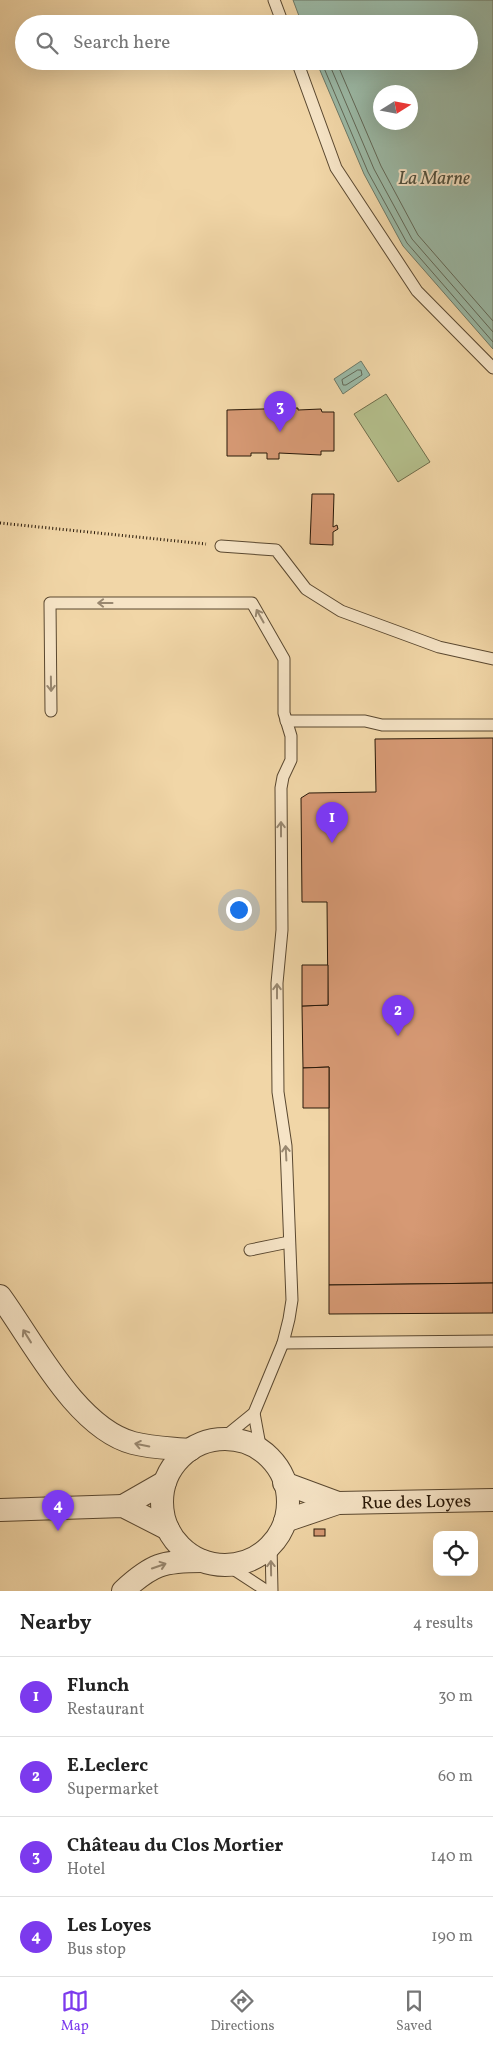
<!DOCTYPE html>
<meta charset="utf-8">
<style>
:root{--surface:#fff;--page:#f2f2f2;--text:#222;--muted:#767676;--line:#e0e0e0;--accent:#7c3aed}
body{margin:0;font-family:Vollkorn,serif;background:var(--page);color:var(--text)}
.controls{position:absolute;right:15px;bottom:15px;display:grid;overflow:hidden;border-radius:10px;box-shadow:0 5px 20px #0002}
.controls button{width:45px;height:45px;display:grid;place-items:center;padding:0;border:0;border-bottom:1px solid var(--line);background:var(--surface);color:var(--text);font:25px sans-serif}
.compass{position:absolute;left:373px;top:85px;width:45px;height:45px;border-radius:50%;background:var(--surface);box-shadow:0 5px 20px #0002;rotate:79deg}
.you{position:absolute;left:238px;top:909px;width:18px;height:18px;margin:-12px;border:4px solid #fff;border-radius:50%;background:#1a73e8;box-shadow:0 0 0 8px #1a73e833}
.badge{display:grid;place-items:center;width:32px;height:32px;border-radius:50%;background:var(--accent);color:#fff;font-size:16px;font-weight:700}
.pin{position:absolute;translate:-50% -41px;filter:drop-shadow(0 1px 2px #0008)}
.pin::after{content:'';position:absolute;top:26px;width:18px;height:15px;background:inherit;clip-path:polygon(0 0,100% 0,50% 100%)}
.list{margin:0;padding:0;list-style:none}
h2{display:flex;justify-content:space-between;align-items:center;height:65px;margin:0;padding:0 20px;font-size:21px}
h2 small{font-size:16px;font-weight:400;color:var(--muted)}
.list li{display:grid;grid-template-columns:32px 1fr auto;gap:15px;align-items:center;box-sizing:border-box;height:80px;padding:0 20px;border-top:1px solid var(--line)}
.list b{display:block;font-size:19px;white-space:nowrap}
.list p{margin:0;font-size:16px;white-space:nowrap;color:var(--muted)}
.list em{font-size:16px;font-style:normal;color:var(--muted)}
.icon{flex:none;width:28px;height:28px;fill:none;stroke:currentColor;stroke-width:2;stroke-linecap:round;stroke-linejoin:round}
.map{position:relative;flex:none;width:493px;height:1591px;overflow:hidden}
.search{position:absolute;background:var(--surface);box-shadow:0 5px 20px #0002;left:15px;right:15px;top:15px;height:55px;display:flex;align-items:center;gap:12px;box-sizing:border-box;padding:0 18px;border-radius:28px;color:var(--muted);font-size:19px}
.sheet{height:385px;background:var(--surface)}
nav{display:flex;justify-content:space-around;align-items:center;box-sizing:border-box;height:70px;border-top:1px solid var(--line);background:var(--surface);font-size:14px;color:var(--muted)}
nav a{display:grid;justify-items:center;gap:2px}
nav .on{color:var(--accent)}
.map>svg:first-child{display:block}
.green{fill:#b4bf8c;stroke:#6e6c4a}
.water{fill:#9bb9a6;stroke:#6d7967;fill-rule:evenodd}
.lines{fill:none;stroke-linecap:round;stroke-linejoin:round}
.shore{stroke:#626857;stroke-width:1}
.building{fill:#d69974;stroke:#281808}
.service-casing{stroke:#5a4830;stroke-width:13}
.minor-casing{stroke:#5a4830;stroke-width:24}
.path{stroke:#281808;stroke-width:3;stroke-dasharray:1 2.5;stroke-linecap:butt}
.service{stroke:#f6e4c6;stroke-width:11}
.minor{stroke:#f6e4c6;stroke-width:22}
.oneway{stroke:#998870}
.labels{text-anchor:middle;stroke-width:4;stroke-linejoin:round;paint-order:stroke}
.street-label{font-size:18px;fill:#281808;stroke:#f6e4c6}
.water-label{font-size:19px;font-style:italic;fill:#50503f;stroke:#f6e4c6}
</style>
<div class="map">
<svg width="493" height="1591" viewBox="0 0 493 1591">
<rect width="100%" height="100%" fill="#f1d6a7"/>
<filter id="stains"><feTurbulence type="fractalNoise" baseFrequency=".004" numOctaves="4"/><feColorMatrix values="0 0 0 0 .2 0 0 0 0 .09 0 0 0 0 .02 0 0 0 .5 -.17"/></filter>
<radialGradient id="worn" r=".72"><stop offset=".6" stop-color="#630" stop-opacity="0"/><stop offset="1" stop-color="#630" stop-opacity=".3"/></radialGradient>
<path class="green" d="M386,394L430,462L398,482L354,414Z"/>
<g class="water">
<path d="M293,0H493V349L403,246L364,174L316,61H469V24H302ZM380,92H410V122H380Z"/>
<path d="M361,361L370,375L343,394L334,379Z"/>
</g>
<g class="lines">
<g class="shore">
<path d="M321,61L368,172L407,243L493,342"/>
<path d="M328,61L374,169L412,239L493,332"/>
<path d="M336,61L381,166L418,235L493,321"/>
<path d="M358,370H361L362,375L346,385H343L342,380Z"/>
</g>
</g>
<g class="building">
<path d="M298,408V410L321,409L322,412H334V451H321V455L279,453V459H267V453H251V456H227V410Z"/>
<path d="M312,494H334L333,527L337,525L338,529L333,532V545L310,544Z"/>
<path d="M493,738V1283L329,1285V1067L303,1068L302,1006L328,1005L327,902H302L301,798L309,793L376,792L375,739Z"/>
<path d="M302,965H328V1005L302,1006Z"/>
<path d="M329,1067V1108H303V1068Z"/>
<path d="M493,1283V1313L329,1314V1285Z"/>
<rect x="314" y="1529" width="11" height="7"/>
</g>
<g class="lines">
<g class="service-casing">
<g id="service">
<path d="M274,0L283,24"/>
<path d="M297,61L336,168L417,291L493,368"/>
<path d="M221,546L276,550L306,589L341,611L439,647L493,659"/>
<path d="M51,711L50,603H252L284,659V713L291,736V760L283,777L281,788L282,930L277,983L278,1092L286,1146L292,1300L289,1319L283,1343L254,1413L222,1439"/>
<path d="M286,721H365L382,725H493"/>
<path d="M250,1250L289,1242"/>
<path d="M283,1343L493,1341"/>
<path d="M254,1413L261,1451"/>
<path d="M271,1544L272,1591"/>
<path d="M227,1565L267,1591"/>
</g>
</g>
<g class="minor-casing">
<g id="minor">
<path d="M0,1296C33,1341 76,1428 133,1443C152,1448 171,1448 190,1450"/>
<circle cx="225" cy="1502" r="63"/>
<path d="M284,1483L338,1503"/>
<path d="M123,1506L165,1482"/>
<path d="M0,1510L123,1506L168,1529"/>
<path id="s1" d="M285,1521L338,1503L493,1500"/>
<path d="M123,1591C152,1564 163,1561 202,1561"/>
</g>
</g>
<path class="path" d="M0,523L206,544"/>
<use href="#service" class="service"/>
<use href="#minor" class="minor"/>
</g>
<defs><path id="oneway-shaft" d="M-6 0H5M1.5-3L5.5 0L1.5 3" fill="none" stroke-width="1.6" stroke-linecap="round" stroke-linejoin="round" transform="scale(1.25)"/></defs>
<g class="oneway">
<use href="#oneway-shaft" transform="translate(105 603) rotate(-180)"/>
<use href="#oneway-shaft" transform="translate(260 616) rotate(-119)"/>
<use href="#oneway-shaft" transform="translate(51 684) rotate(89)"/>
<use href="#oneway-shaft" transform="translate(281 829) rotate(-90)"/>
<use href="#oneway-shaft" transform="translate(277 991) rotate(-90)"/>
<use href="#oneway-shaft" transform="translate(286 1153) rotate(-93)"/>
<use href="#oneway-shaft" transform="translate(27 1336) rotate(-122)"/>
<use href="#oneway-shaft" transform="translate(142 1445) rotate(-169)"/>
<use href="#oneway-shaft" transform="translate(159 1566) rotate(-19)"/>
<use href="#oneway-shaft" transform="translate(271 1568) rotate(-91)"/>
</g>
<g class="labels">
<g class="street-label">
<text dy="6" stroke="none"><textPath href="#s1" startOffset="134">Rue des Loyes</textPath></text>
</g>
<g class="water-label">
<text x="434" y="184">La Marne</text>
</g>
</g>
<rect width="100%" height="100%" filter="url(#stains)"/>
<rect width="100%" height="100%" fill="url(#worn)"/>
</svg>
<div class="controls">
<button><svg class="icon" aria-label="locate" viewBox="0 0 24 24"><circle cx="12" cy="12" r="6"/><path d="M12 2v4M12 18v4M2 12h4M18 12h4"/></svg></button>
</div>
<svg class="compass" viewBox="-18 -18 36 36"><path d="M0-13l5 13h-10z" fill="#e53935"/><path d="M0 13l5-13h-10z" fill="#767676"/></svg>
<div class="you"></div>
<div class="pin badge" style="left:332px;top:843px">1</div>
<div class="pin badge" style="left:398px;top:1036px">2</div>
<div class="pin badge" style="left:280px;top:432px">3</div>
<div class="pin badge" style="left:58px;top:1531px">4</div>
<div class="search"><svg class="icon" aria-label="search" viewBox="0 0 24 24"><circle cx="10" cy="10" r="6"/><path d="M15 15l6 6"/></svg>Search here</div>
</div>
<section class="sheet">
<h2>Nearby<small>4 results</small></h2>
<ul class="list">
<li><span class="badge">1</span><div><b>Flunch</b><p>Restaurant</p></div><em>30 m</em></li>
<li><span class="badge">2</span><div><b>E.Leclerc</b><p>Supermarket</p></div><em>60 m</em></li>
<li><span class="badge">3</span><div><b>Château du Clos Mortier</b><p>Hotel</p></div><em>140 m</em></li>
<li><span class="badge">4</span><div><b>Les Loyes</b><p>Bus stop</p></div><em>190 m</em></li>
</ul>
</section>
<nav>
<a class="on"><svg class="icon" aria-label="map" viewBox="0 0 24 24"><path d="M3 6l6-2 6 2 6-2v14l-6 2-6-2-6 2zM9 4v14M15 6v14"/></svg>Map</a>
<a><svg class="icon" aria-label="directions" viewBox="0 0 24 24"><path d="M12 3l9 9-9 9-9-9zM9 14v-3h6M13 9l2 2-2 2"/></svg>Directions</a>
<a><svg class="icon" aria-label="saved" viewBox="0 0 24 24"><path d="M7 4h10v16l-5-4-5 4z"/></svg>Saved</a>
</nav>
